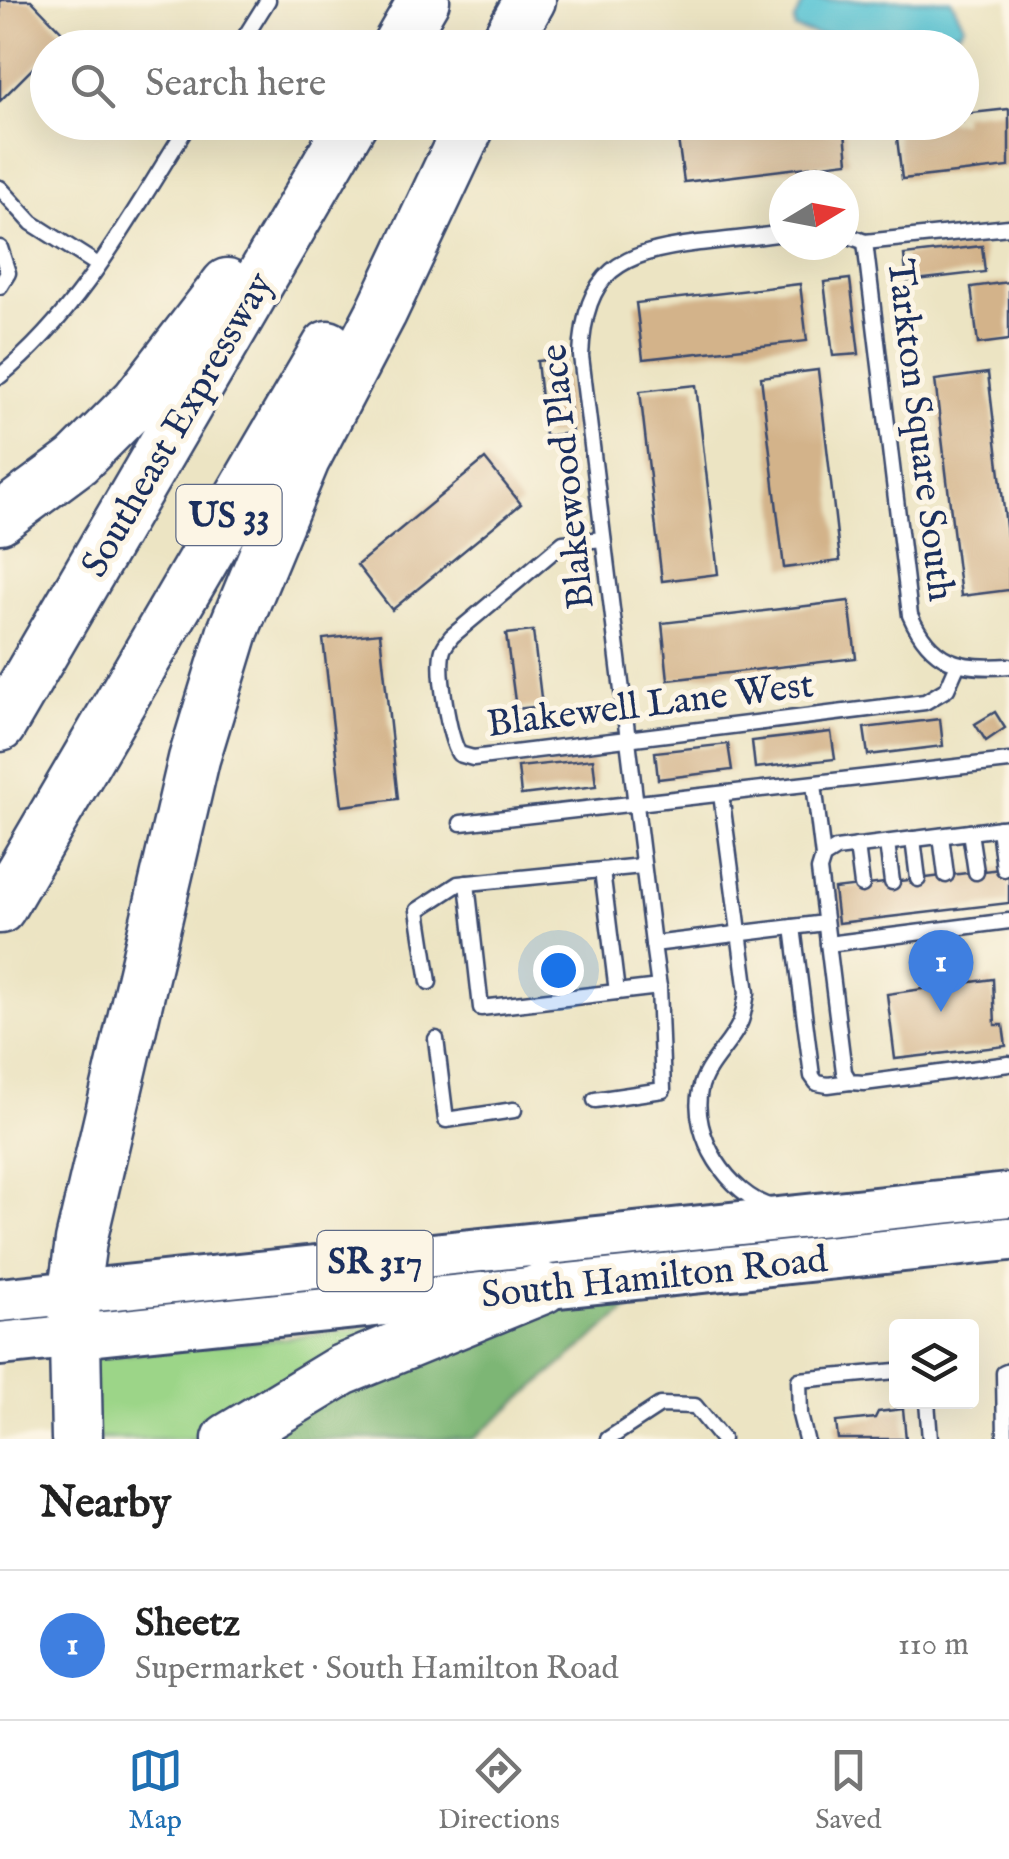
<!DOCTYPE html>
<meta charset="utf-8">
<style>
:root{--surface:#fff;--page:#f6f6f6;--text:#222;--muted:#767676;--line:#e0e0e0;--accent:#1f6fb2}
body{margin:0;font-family:"IM FELL English",serif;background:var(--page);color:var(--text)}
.controls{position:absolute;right:30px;bottom:30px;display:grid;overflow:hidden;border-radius:10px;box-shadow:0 10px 40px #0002}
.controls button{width:90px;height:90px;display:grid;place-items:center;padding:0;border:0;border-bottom:2px solid var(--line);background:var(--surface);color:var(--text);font:50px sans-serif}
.compass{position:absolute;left:769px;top:170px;width:90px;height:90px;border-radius:50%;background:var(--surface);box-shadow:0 10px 40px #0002;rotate:80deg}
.you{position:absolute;left:558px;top:970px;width:35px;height:35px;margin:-25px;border:8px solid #fff;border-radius:50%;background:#1a73e8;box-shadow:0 0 0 15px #1a73e833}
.badge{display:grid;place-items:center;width:65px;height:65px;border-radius:50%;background:var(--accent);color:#fff;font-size:32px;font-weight:700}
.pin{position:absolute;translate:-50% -82px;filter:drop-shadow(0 2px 5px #0008)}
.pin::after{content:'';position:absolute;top:52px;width:35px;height:30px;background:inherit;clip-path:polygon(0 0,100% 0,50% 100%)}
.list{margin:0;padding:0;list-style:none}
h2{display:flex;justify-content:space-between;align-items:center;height:130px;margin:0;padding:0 40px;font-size:42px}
h2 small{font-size:32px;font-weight:400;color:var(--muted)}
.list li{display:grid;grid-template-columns:65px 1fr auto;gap:30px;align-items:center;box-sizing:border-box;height:150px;padding:0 40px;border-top:2px solid var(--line)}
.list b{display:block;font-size:38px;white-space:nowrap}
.list p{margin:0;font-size:32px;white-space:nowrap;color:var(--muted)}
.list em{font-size:32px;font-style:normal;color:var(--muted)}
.icon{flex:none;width:55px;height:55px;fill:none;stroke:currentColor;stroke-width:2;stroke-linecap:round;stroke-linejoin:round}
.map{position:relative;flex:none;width:1009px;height:1439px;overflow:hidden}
.search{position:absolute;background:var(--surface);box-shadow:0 10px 40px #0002;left:30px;right:30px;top:30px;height:110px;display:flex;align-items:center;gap:25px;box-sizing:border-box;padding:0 35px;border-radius:55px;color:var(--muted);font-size:38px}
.sheet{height:280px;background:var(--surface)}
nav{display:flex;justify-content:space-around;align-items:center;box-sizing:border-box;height:140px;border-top:2px solid var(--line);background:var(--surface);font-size:28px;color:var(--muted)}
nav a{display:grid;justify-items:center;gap:5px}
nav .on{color:var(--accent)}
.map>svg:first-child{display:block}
.green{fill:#9cd588;stroke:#5c8273;stroke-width:2.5}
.forest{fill:#7db674;stroke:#4c7269;stroke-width:2.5}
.water{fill:#5cc6d6;stroke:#3c7a9a;stroke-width:2.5}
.building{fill:#d3b38a}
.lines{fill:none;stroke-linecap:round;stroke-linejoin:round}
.service-casing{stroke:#3a4a6d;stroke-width:19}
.primary-casing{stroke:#3a4a6d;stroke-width:48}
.motorway-casing{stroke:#3a4a6d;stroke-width:55}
.service{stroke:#fff;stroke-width:14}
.primary{stroke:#fff;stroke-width:42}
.motorway{stroke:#fff;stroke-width:50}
.labels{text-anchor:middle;stroke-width:10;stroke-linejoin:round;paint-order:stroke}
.shield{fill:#fcf5e5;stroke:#5e6a86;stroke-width:2.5}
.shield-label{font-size:35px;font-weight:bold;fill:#1b2f5e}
.street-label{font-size:38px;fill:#1b2f5e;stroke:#fcf5e5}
</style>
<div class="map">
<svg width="1009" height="1439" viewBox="0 0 1009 1439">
<rect width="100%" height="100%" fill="#fcf5e5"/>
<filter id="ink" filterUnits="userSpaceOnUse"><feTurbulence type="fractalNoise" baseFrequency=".01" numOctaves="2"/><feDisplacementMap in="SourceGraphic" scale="20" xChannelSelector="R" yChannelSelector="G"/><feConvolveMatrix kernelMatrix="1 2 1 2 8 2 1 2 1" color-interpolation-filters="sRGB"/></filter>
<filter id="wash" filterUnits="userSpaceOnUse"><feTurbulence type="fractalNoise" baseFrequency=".0048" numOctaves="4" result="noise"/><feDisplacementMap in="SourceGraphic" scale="40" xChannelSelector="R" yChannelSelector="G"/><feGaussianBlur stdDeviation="2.25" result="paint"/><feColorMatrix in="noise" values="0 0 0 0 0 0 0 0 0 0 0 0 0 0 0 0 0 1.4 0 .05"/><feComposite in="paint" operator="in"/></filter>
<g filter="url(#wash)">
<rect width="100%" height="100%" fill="#ece4c3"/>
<path class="green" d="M404,1322L203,1439H90L86,1358L286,1338Z"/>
<path class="forest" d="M644,1295L473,1439H259L344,1385L531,1310Z"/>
<path class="water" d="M805,0H951L964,25L960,31C944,33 928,33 912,27L819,35L795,29L794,20Z"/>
<g id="blocks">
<g class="building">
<path d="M0,0H31L65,35L53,48H48V53L0,101Z"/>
<path d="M1009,109V167L902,179L895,122H962V114Z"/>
<path d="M696,122H844L848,162L684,182L676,125Z"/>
<path d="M982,246L985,272L907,281L904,255Z"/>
<path d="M850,279L859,354L833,356L824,282Z"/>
<path d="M1009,282V340L978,344L971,287Z"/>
<path d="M800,284L807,341L643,359L636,303Z"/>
<path d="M564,358L572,433L545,436L537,361Z"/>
<path d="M818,370L840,561L784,568L761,377Z"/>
<path d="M988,373L1009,552V590L961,596L935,380Z"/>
<path d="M696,385L718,574L662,581L640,391Z"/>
<path d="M485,459L521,504L392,610L357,565Z"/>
<path d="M849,601L856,658L668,680L662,623Z"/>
<path d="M533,631L542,706L516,709L506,634Z"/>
<path d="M380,633L398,799L342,806L323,639Z"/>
<path d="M995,712L1005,728L986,741L975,724Z"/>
<path d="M940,719L943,746L868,755L864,728Z"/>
<path d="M831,732L835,759L755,768L752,741Z"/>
<path d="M728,744L732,770L658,779L655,752Z"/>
<path d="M593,759L596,786L521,795L518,767Z"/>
<path d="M1009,868V903L838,923L834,889Z"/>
<path d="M993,979L995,1025H1003L1006,1046L895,1059L887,994Z"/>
<path d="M903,1409L906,1439H838L836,1422L875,1418L878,1412Z"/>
</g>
</g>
</g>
<g filter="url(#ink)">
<use href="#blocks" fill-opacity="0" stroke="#3a4a6d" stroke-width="2.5"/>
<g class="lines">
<g class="service-casing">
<g id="service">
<path d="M238,48L268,0"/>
<path d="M0,188L32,223L98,265"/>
<path d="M784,233C756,237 727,240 699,243C619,253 585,270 581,356L653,944L825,923"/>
<path d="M844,234L865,242L1009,227"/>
<path d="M865,242L910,615C931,663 959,670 1009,666"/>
<path d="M0,248L8,273L0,286"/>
<path d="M0,376C82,310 134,210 190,122"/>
<path d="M603,539L563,543L452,636C449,640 445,645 443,650C437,670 449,737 459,754L473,758L925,702L947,689L958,664"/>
<path d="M814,784L823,857"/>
<path d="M721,794L747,993C745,1002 744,1014 740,1023C730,1046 705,1065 700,1090C690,1135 729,1195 772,1207"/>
<path d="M461,823L1009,761"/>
<path d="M1009,827L836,849L823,857L819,870L844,1072L850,1082L864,1083L1009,1064"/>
<path d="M999,828L1004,869"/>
<path d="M970,832L976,872"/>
<path d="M941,836L946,875"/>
<path d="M913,839L918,879"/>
<path d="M887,843L892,882"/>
<path d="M857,846L862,885"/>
<path d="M602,870L617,992"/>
<path d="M467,883L481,1008L659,987"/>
<path d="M793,927L812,1076L817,1083L828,1085L850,1082"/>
<path d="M828,944L1009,921"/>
<path d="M429,982L418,910L458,884L642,866"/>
<path d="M436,1039L446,1120L514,1110"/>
<path d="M595,1100L663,1090L659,987L653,944"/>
<path d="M927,1402L930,1439"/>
<path d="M608,1439L660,1405L695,1406L722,1439"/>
<path d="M806,1439L800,1415L799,1380L896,1371"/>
<path d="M1005,1439L1004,1373L1009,1371"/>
</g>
</g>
<g class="primary-casing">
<g id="primary">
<path d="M0,1300L1009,1195"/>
<path d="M0,1344L1009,1239"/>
</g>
</g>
<g class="motorway-casing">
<g id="motorway">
<path d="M396,48L424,0"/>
<path d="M503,48L530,0"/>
<path d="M0,518L77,461L137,401L227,284"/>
<path d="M0,726L352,122"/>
<path d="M0,908L328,346"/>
<path d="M77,1439L74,1291L81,1241L194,759L233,631L304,460L381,313L471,122"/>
<path d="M228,1439L342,1370L543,1288"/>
</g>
</g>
<use href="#service" class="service"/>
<use href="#primary" class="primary"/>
<use href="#motorway" class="motorway"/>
</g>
</g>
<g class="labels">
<g class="shield">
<rect x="176.5" y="485" width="105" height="60" rx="8"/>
<rect x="317.5" y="1231" width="115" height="60" rx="8"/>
</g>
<g class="shield-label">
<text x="229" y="527">US 33</text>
<text x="375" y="1273">SR 317</text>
</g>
<g class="street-label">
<text transform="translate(176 424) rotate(-60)" y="13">Southeast Expressway</text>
<text transform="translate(922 430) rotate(83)" y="13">Tarkton Square South</text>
<text transform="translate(566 477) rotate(-96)" y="13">Blakewood Place</text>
<text transform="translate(650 703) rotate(-7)" y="13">Blakewell Lane West</text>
<text transform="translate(654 1276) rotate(-6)" y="13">South Hamilton Road</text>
</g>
</g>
</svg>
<div class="controls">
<button><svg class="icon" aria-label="layers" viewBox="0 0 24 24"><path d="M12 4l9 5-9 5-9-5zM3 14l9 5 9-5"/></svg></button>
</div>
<svg class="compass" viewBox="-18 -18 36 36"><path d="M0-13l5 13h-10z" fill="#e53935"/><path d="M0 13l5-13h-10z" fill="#767676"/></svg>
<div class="you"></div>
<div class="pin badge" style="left:941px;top:1012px;background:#3f7fe0">1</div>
<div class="search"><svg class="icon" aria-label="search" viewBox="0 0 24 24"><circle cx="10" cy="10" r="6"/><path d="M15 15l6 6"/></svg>Search here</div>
</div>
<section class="sheet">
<h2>Nearby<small></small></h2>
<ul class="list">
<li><span class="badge" style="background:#3f7fe0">1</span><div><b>Sheetz</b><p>Supermarket · South Hamilton Road</p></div><em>110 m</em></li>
</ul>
</section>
<nav>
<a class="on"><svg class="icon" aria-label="map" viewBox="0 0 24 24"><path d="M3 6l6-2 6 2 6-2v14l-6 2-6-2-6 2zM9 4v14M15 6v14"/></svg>Map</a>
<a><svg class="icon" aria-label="directions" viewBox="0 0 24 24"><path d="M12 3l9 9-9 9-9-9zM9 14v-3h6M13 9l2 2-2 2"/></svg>Directions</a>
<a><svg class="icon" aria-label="saved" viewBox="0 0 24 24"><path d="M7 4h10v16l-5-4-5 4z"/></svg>Saved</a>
</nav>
